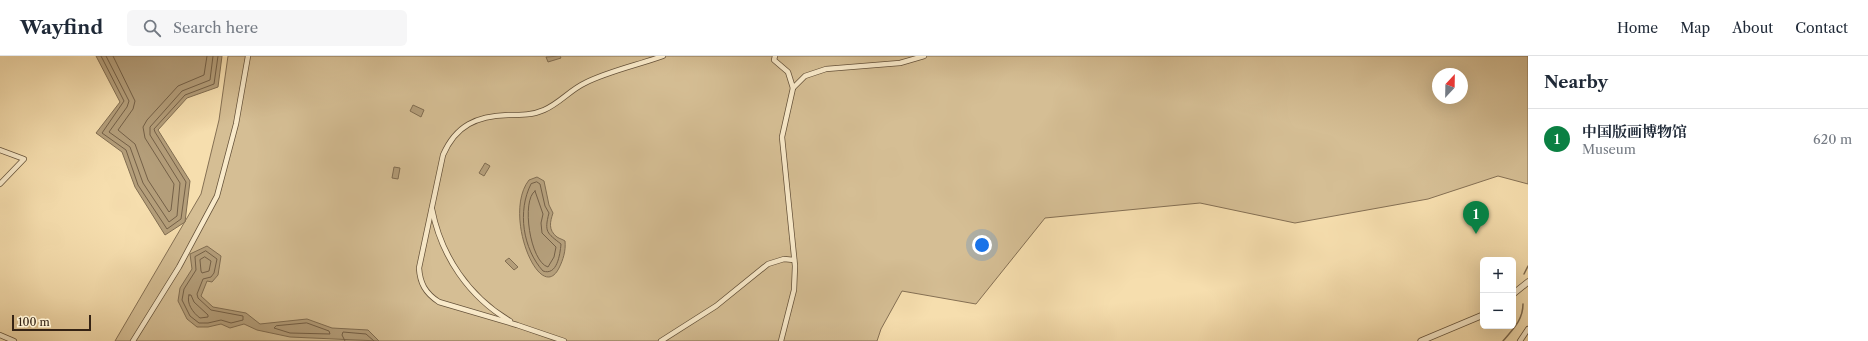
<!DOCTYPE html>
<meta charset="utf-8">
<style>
:root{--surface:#fff;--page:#f6f6f7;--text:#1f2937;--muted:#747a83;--line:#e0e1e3;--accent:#0b8043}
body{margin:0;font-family:"Libre Caslon Text","Noto Serif SC",serif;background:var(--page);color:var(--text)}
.controls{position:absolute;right:12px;bottom:12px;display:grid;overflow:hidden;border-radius:6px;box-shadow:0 4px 16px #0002}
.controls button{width:36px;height:36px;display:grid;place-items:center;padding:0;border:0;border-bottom:1px solid var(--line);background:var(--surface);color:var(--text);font:20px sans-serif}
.compass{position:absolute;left:1432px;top:12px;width:36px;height:36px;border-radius:50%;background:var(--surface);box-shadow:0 4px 16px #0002;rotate:22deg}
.scale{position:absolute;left:12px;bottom:10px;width:79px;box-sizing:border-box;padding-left:4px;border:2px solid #352314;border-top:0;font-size:11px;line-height:14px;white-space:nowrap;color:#352314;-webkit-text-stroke:3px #f9eaca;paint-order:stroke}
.you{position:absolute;left:982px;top:189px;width:14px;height:14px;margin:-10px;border:3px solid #fff;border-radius:50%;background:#1a73e8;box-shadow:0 0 0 6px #1a73e833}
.badge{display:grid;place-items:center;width:26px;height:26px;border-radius:50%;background:var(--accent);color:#fff;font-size:13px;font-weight:700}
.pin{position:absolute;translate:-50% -33px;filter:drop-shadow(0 1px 2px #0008)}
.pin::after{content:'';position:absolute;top:21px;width:14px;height:12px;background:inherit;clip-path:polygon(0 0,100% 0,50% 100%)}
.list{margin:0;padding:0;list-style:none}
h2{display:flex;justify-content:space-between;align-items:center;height:52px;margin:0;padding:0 16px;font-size:17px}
h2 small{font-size:13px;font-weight:400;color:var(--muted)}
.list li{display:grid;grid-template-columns:26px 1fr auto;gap:12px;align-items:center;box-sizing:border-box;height:60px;padding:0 16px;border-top:1px solid var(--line)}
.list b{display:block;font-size:15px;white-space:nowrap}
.list p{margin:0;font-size:13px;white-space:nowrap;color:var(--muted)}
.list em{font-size:13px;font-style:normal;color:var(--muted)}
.icon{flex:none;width:22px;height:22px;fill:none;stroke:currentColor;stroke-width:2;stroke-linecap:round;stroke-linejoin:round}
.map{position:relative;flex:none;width:1528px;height:285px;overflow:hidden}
header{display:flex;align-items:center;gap:24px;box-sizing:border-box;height:56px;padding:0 20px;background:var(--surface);border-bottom:1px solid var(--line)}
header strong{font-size:19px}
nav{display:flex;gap:22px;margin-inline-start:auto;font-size:14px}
.search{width:280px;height:36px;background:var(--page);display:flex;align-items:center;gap:10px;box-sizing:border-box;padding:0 14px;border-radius:6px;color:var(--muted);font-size:15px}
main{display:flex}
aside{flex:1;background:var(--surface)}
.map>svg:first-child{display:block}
.green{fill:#d5be94;stroke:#857054;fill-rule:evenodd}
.water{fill:#b49e7a;stroke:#816d51}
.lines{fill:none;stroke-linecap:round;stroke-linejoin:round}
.shore{stroke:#746047;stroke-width:1}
.stream{stroke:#816d51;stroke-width:1.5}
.minor-casing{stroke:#65523a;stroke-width:6}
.tertiary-casing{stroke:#65523a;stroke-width:7}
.minor{stroke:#f9eaca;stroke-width:4.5}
.tertiary{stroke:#f9eaca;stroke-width:5.5}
</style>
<header>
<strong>Wayfind</strong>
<div class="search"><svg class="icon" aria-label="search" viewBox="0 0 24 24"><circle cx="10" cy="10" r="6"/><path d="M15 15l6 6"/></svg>Search here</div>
<nav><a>Home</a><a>Map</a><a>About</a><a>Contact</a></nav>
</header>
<main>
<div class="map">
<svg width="1528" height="285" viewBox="0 0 1528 285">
<rect width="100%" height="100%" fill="#f6deae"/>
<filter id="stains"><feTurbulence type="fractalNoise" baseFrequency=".005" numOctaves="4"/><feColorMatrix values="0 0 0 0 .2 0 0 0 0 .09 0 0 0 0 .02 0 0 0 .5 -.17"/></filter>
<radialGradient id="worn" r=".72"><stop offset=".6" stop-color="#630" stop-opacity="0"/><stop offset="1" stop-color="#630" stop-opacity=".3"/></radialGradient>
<path class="green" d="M228,0H1528V128L1498,120L1428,143L1295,167L1200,147L1045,162L976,248L902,235L881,273L877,285H115L201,138L219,64ZM1438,18H1462V42H1438Z"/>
<g class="water">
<path d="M96,0H222L218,31L187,42L158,74L190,125L185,166L165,179L135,131L122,96L96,77L120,46Z"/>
<path d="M560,0L561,2L548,6L546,1Z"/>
<path d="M413,49L424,54L421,61L410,55Z"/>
<path d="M485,107L490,110L484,120L479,117Z"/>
<path d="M394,111L400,112L398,123L392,122Z"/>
<path d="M537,121L544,125L549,149L553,157C550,166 548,174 557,181C560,183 562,183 565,185C566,195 563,204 559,212C540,250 502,158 529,124Z"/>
<path d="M207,190L221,200L218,219L212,226L207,225L201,240L213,251L246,257L260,268L307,263L332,272L368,274L379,285L290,281L257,274L244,268L230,272L221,268L208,271H197L187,263L178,245L180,232L192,213L190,198Z"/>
<path d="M509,202L518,211L514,214L505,205Z"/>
</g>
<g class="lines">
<g class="shore">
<path d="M101,0L124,45L102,77L126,94L138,129L167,173L181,163L186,126L155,76L154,73L185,39L214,28L218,0"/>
<path d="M106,0L129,45L127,51L109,76L130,91L143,127L169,166L177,160L180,127L150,79V71L182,35L210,24L213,0"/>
<path d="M113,0L135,45L133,53L118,74L135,88L148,124L169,156L171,154L174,128L145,82L143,71L147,64L178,30L204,19L207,0"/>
<path d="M537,126L540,128L545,150L549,157C544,176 547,177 561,188C560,199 557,220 543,215C523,193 517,155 531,128Z"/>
<path d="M535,135L543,158L541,167L542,177L556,191L554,201L548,211C530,206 521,144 535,135Z"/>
<path d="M206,195L217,203L214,217L211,221L203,223L197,238L198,242L211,254L243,260V264L231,267L221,264L208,267H199L190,260L182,244L184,233L196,214L195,201Z"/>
<path d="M205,201L211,205L209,215L202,217L201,215L200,204Z"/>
<path d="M189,239H191L194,246L208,259V261L200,262C193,257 186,247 189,239Z"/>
<path d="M307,267L329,275L330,278L290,277L274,272L276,270Z"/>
<path d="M345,285L342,279L343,276L366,278L374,285"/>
</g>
<g class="stream">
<path d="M1524,218L1528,210"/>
<path d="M1503,285C1513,273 1523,264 1523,248"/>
</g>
<g class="minor-casing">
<g id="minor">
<path d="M775,0L774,4L788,16L793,32"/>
<path d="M0,94L24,103L0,128"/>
<path d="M432,153C441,200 469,241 510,265"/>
<path d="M0,279L14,285"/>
<path d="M133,285L179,211L217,140L236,68L248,0"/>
<path d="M564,285L517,269L439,246C425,237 420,227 419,212L443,99C456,69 477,60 508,59C521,59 533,59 544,54C560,47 570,34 585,27C609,15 638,9 663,0"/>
<path d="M661,285L716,250L768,208L784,203L794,204"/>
<path d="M781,285L794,234L795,210L782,81L793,32L805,20L826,13L900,7L924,0"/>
<path d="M1520,285L1528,273"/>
</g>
</g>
<g class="tertiary-casing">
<g id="tertiary">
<path d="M1513,238L1528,226"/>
<path d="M1421,285L1483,259"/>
</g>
</g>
<use href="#minor" class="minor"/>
<use href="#tertiary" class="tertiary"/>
</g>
<rect width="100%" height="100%" filter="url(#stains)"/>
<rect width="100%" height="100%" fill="url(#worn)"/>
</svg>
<div class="controls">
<button>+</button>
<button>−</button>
</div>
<svg class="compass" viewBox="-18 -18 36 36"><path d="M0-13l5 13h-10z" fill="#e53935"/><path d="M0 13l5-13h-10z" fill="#747a83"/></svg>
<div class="scale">100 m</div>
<div class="you"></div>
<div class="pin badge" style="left:1476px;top:178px">1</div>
</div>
<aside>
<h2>Nearby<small></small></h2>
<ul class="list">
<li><span class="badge">1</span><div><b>中国版画博物馆</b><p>Museum</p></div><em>620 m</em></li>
</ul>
</aside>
</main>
